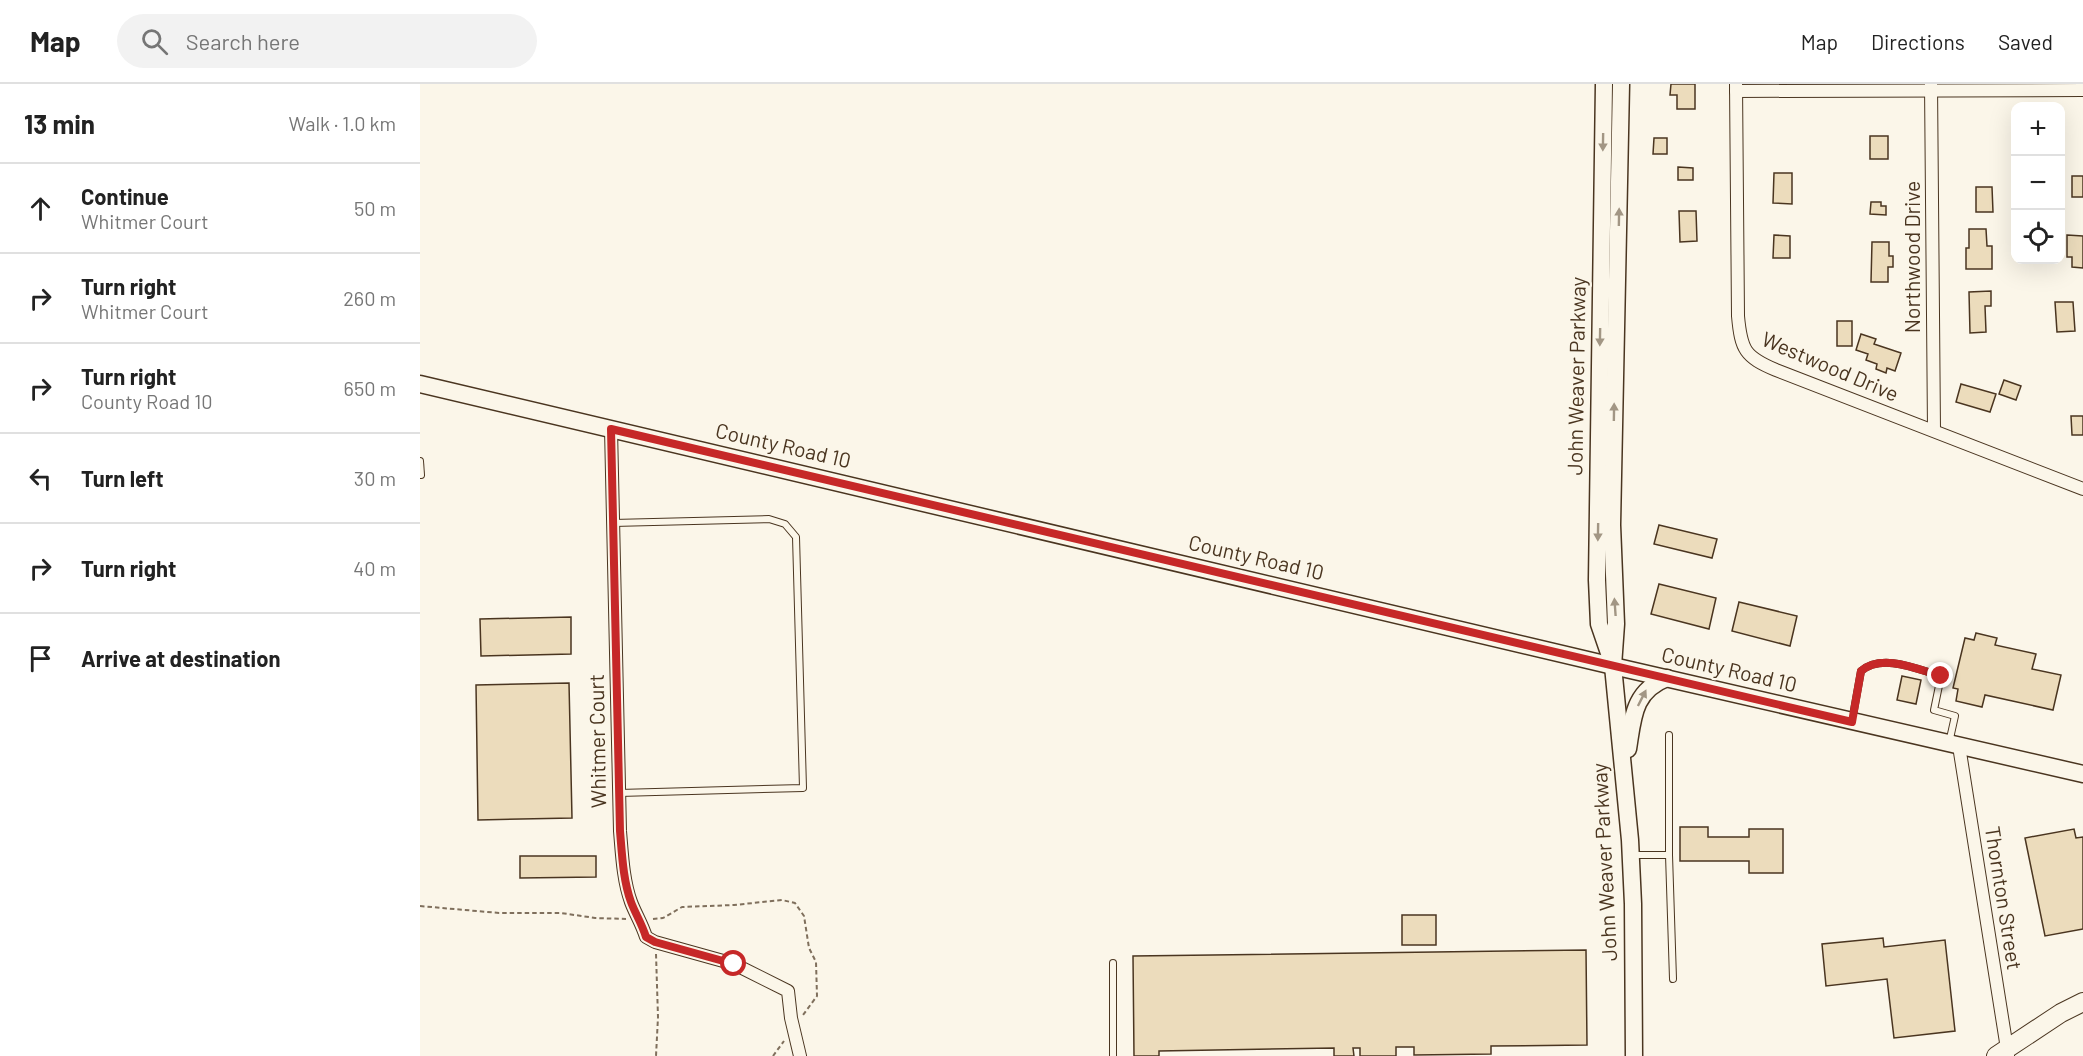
<!DOCTYPE html>
<meta charset="utf-8">
<style>
:root{--surface:#fff;--page:#f2f2f2;--text:#222;--muted:#767676;--line:#e0e0e0}
body{margin:0;font-family:Barlow,sans-serif;background:var(--page);color:var(--text)}
.controls{position:absolute;right:18px;top:18px;display:grid;overflow:hidden;border-radius:12px;box-shadow:0 6px 24px #0002}
.controls button{width:54px;height:54px;display:grid;place-items:center;padding:0;border:0;border-bottom:2px solid var(--line);background:var(--surface);color:var(--text);font:30px sans-serif}
.stop{position:absolute;width:18px;height:18px;margin:-14px;border:4px solid #c62828;border-radius:50%;background:#fff}
.stop.end{background:#c62828;border-color:#fff;box-shadow:0 2px 6px #0008}
.list{margin:0;padding:0;list-style:none}
h2{display:flex;justify-content:space-between;align-items:center;height:78px;margin:0;padding:0 24px;font-size:26px}
h2 small{font-size:20px;font-weight:400;color:var(--muted)}
.list li{display:grid;grid-template-columns:39px 1fr auto;gap:18px;align-items:center;box-sizing:border-box;height:90px;padding:0 24px;border-top:2px solid var(--line)}
.list b{display:block;font-size:22px;white-space:nowrap}
.list p{margin:0;font-size:20px;white-space:nowrap;color:var(--muted)}
.list em{font-size:20px;font-style:normal;color:var(--muted)}
.icon{flex:none;width:33px;height:33px;fill:none;stroke:currentColor;stroke-width:2;stroke-linecap:round;stroke-linejoin:round}
.map{position:relative;flex:none;width:1663px;height:972px;overflow:hidden}
header{display:flex;align-items:center;gap:36px;box-sizing:border-box;height:84px;padding:0 30px;background:var(--surface);border-bottom:2px solid var(--line)}
header strong{font-size:28px}
nav{display:flex;gap:33px;margin-inline-start:auto;font-size:21px}
.search{width:420px;height:54px;background:var(--page);display:flex;align-items:center;gap:15px;box-sizing:border-box;padding:0 21px;border-radius:33px;color:var(--muted);font-size:22px}
main{display:flex}
aside{flex:1;background:var(--surface)}
.map>svg:first-child{display:block}
.building{fill:#ecdcbc;stroke:#4a3520;stroke-width:1.5}
.lines{fill:none;stroke-linecap:round;stroke-linejoin:round}
.lane-casing{stroke:#4a3520;stroke-width:8}
.street-casing{stroke:#4a3520;stroke-width:14}
.secondary-casing{stroke:#4a3520;stroke-width:19}
.primary-casing{stroke:#4a3520;stroke-width:20}
.path{stroke:#7f6f5c;stroke-width:2;stroke-dasharray:4.5 3;stroke-linecap:butt}
.lane{stroke:#fbf6e9;stroke-width:6}
.street{stroke:#fbf6e9;stroke-width:12}
.secondary{stroke:#fbf6e9;stroke-width:16}
.primary{stroke:#fbf6e9;stroke-width:18}
.oneway{fill:#a29684}
.route{stroke:#c62828;stroke-width:8}
.labels{text-anchor:middle;stroke-width:4.5;stroke-linejoin:round;paint-order:stroke}
.street-label{font-size:21px;fill:#4a3520;stroke:#fbf6e9}
</style>
<header>
<strong>Map</strong>
<div class="search"><svg class="icon" aria-label="search" viewBox="0 0 24 24"><circle cx="10" cy="10" r="6"/><path d="M15 15l6 6"/></svg>Search here</div>
<nav><a>Map</a><a>Directions</a><a>Saved</a></nav>
</header>
<main>
<aside>
<h2>13 min<small>Walk · 1.0 km</small></h2>
<ul class="list">
<li><svg class="icon" aria-label="ahead" viewBox="0 0 24 24"><path d="M12 20V5M6 11l6-6 6 6"/></svg><div><b>Continue</b><p>Whitmer Court</p></div><em>50 m</em></li>
<li><svg class="icon" aria-label="right" viewBox="0 0 24 24"><path d="M7 20v-9h11M14 6l5 5-5 5"/></svg><div><b>Turn right</b><p>Whitmer Court</p></div><em>260 m</em></li>
<li><svg class="icon" aria-label="right" viewBox="0 0 24 24"><path d="M7 20v-9h11M14 6l5 5-5 5"/></svg><div><b>Turn right</b><p>County Road 10</p></div><em>650 m</em></li>
<li><svg class="icon" aria-label="left" viewBox="0 0 24 24"><path d="M17 20v-9H6M10 6l-5 5 5 5"/></svg><div><b>Turn left</b></div><em>30 m</em></li>
<li><svg class="icon" aria-label="right" viewBox="0 0 24 24"><path d="M7 20v-9h11M14 6l5 5-5 5"/></svg><div><b>Turn right</b></div><em>40 m</em></li>
<li><svg class="icon" aria-label="arrive" viewBox="0 0 24 24"><path d="M6 21V4h12l-3 4 3 4H6"/></svg><div><b>Arrive at destination</b></div></li>
</ul>
</aside>
<div class="map">
<svg width="1663" height="972" viewBox="0 0 1663 972">
<rect width="100%" height="100%" fill="#fbf6e9"/>
<g class="building">
<path d="M1251,0H1275V25H1257V11H1250Z"/>
<rect x="1450" y="52" width="18" height="23"/>
<path d="M1234,54H1247V70H1233Z"/>
<path d="M1258,83L1273,84V96H1258Z"/>
<path d="M1354,89H1372V120L1353,119Z"/>
<rect x="1652" y="92" width="11" height="21"/>
<path d="M1556,103H1572L1573,128H1556Z"/>
<path d="M1451,118H1461V122H1466V131L1450,130Z"/>
<path d="M1259,127H1276L1277,157L1260,158Z"/>
<path d="M1549,145H1566L1567,162H1572V185H1546V164H1549Z"/>
<path d="M1354,151L1370,152V174H1353Z"/>
<path d="M1647,151L1663,152V184L1652,183V173H1647Z"/>
<path d="M1452,158H1469V172H1473V183H1468V198H1451Z"/>
<path d="M1571,207V222H1565L1566,248L1550,249L1549,208Z"/>
<path d="M1635,218H1653L1655,247L1637,248Z"/>
<rect x="1417" y="237" width="15" height="25"/>
<path d="M1441,250L1456,255L1454,260L1481,269L1475,287L1467,284L1466,289L1456,285L1457,280L1446,276L1448,270L1436,266Z"/>
<path d="M1584,296L1601,302L1596,316L1579,310Z"/>
<path d="M1541,300L1576,310L1570,328L1536,318Z"/>
<path d="M1651,332H1663V351H1652Z"/>
<path d="M1239,441L1297,455L1292,474L1234,460Z"/>
<path d="M1239,500L1296,514L1289,545L1231,530Z"/>
<path d="M1319,518L1377,532L1370,562L1312,547Z"/>
<path d="M151,533V570L61,572L60,535Z"/>
<path d="M1556,549L1577,554L1575,561L1616,570L1612,585L1641,591L1633,626L1565,611L1562,623L1536,617L1538,605L1533,604L1545,554L1554,556Z"/>
<path d="M1482,592L1501,596L1496,620L1477,616Z"/>
<path d="M149,599L152,734L58,736L56,601Z"/>
<path d="M1260,743H1288V753H1329V745H1363V789H1329V777H1260Z"/>
<path d="M1654,745L1656,754L1663,753V845L1625,852L1605,754Z"/>
<path d="M100,772H176V793L100,794Z"/>
<rect x="982" y="831" width="34" height="30"/>
<path d="M1463,854L1464,863L1525,856L1535,947L1474,954L1467,895L1406,902L1402,860Z"/>
<path d="M1166,866L1167,961L1071,962V970L994,971V963H976V972H940V964H933L934,972H914V964L739,967V972H714L713,872Z"/>
</g>
<g class="lines">
<g class="lane-casing">
<g id="lane">
<path d="M0,377L1,391"/>
<path d="M193,439L349,435L365,440L376,453L383,704L199,709"/>
<path d="M1432,637L1441,587C1462,569 1497,585 1521,592L1514,626L1535,632L1529,659"/>
<path d="M1211,771H1249V651"/>
<path d="M1249,771L1253,895"/>
<path d="M693,879V972"/>
</g>
</g>
<g class="street-casing">
<g id="street">
<path d="M1316,0L1318,232C1321,266 1325,273 1356,286L1663,405"/>
<path d="M1511,0L1514,346"/>
<path d="M1316,7L1663,6"/>
<path d="M191,345L200,747C202,770 203,796 211,818C215,829 222,840 226,853L235,858L314,880L368,907L371,934L380,972"/>
<path d="M1539,662L1588,971"/>
</g>
</g>
<g class="secondary-casing">
<g id="secondary">
<path d="M1184,0L1177,496L1179,540L1191,575"/>
<path d="M1201,0L1192,441L1196,540L1193,582L1210,756L1213,820L1214,972"/>
<path d="M0,300L1193,582L1663,690"/>
<path d="M1208,665C1213,634 1213,607 1247,594"/>
</g>
</g>
<g class="primary-casing">
<path id="primary" d="M1576,972L1641,929L1663,918"/>
</g>
<g class="path">
<path d="M0,822L79,829H141L175,834L206,835"/>
<path d="M233,835L243,834L262,823L314,821L362,816L375,819L384,832L389,864L396,878L397,912L383,931"/>
<path d="M236,870L238,933L236,972"/>
<path d="M353,972L364,957"/>
</g>
<use href="#lane" class="lane"/>
<use href="#street" class="street"/>
<use href="#secondary" class="secondary"/>
<use href="#primary" class="primary"/>
</g>
<defs><path id="oneway-solid" d="M-6-.8H1V-3.2L6.5 0L1 3.2V.8H-6Z" transform="scale(1.5)"/></defs>
<g class="oneway">
<use href="#oneway-solid" transform="translate(1183 58) rotate(91)"/>
<use href="#oneway-solid" transform="translate(1199 133) rotate(-89)"/>
<use href="#oneway-solid" transform="translate(1180 253) rotate(91)"/>
<use href="#oneway-solid" transform="translate(1194 328) rotate(-89)"/>
<use href="#oneway-solid" transform="translate(1178 448) rotate(91)"/>
<use href="#oneway-solid" transform="translate(1195 523) rotate(-94)"/>
<use href="#oneway-solid" transform="translate(1222 614) rotate(-63)"/>
</g>
<g class="lines">
<path class="route" d="M314,880L235,858L226,853C222,840 215,829 211,818C203,796 202,770 200,747L191,345L1432,638L1441,587C1462,569 1497,585 1521,592"/>
</g>
<g class="labels">
<g class="street-label">
<text transform="translate(1493 173) rotate(-90)" y="7">Northwood Drive</text>
<text transform="translate(1410 283) rotate(23)" y="7">Westwood Drive</text>
<text transform="translate(1157 292) rotate(-89)" y="7">John Weaver Parkway</text>
<text transform="translate(363 362) rotate(13)" y="7">County Road 10</text>
<text transform="translate(836 474) rotate(13)" y="7">County Road 10</text>
<text transform="translate(1309 586) rotate(13)" y="7">County Road 10</text>
<text transform="translate(178 657) rotate(-91)" y="7">Whitmer Court</text>
<text transform="translate(1185 778) rotate(-93)" y="7">John Weaver Parkway</text>
<text transform="translate(1583 814) rotate(81)" y="7">Thornton Street</text>
</g>
</g>
</svg>
<div class="controls">
<button>+</button>
<button>−</button>
<button><svg class="icon" aria-label="locate" viewBox="0 0 24 24"><circle cx="12" cy="12" r="6"/><path d="M12 2v4M12 18v4M2 12h4M18 12h4"/></svg></button>
</div>
<div class="stop" style="left:314px;top:880px"></div>
<div class="stop end" style="left:1521px;top:592px"></div>
</div>
</main>
